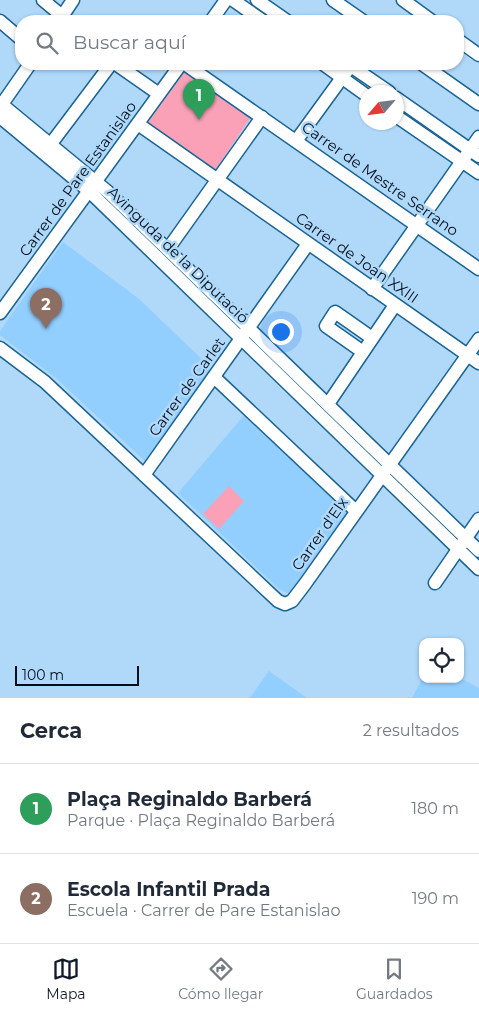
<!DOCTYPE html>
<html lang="es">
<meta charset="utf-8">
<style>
:root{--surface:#fff;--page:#f2f2f3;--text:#1f2937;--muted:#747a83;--line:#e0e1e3;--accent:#111827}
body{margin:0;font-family:Montserrat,sans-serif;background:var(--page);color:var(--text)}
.controls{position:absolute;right:15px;bottom:15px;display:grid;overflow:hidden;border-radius:10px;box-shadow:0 1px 4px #0004}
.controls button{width:45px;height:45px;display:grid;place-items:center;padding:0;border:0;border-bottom:1px solid var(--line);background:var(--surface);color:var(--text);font:25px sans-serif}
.compass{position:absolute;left:359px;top:85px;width:45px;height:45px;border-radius:50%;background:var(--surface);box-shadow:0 1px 4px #0004;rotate:242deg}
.scale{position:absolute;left:15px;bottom:12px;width:124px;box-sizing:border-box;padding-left:5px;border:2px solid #000d1c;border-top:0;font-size:14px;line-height:18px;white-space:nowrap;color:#000d1c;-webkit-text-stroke:4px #afd8f9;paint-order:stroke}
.you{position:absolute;left:280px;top:331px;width:18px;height:18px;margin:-12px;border:4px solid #fff;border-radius:50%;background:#1a73e8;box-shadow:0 0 0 8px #1a73e833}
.badge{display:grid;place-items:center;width:32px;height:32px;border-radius:50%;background:var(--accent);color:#fff;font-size:16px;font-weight:700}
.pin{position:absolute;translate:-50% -41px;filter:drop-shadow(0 1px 2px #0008)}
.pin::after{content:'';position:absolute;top:26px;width:18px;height:15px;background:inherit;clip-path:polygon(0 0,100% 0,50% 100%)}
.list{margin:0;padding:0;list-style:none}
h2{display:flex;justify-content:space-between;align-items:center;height:65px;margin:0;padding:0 20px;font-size:21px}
h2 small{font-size:16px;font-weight:400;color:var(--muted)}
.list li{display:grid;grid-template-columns:32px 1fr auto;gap:15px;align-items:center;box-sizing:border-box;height:90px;padding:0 20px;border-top:1px solid var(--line)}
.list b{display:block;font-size:19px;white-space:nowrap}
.list p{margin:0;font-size:16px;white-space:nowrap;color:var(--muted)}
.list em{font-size:16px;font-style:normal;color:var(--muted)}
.icon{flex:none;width:28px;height:28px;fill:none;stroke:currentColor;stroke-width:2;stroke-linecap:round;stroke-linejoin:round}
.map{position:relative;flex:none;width:479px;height:698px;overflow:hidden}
.search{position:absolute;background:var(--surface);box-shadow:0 1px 4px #0004;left:15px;right:15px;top:15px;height:55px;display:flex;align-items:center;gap:12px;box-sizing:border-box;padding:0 18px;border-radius:20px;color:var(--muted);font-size:19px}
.sheet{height:245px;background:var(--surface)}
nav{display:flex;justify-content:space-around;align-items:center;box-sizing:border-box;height:70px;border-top:1px solid var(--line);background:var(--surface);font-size:14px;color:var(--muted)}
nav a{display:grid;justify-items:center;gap:2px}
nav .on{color:var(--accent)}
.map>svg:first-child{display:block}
.built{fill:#92cfff}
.park{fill:#faa1b8}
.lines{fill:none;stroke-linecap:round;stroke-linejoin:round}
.minor-casing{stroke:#196495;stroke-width:15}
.minor{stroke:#fff;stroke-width:12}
.labels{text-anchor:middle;stroke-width:5;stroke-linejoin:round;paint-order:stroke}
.street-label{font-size:15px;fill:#000d1c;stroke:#afd8f9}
</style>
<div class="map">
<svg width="479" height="698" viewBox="0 0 479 698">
<rect width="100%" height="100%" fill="#afd8f9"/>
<g class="built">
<path d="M63,242L139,299L212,369L149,459L145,461L56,378L0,335V331Z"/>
<path d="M246,413L348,510L291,591L287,593L279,589L178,493Z"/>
<path d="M269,671L307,698H250Z"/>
<path d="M423,677V679L460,678L479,688V698H412Z"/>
</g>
<g class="park">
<path d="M186,70L251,117L214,172L147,124Z"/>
<path d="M229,486L244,501L219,529L203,514Z"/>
</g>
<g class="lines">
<g class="minor-casing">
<g id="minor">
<path d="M43,0L62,16"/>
<path d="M233,0L263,21"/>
<path d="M257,0L287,21"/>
<path d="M333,0L363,21"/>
<path d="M403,0L432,21"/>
<path d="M0,21L21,39"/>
<path d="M59,21L73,0"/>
<path d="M211,21L226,0"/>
<path d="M458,40L479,55"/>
<path d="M116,64L159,94"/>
<path d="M185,64L479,269"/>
<path d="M323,64L366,95"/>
<path d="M348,64L389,92"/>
<path d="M422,64L479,104"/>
<path d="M396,98L479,156"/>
<path d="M0,103L108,192L479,551"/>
<path d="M0,107L30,64"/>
<path d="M396,116L479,173"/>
<path d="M0,117L89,191L479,569"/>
<path d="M138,124L479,363"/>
<path d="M296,141L352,64"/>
<path d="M50,145L111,64"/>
<path d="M168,249L262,117"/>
<path d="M372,289L479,137"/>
<path d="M0,313L181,64"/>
<path d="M0,348L45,382L278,601L285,604L292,601L305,584L479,339"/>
<path d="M363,352L326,326L335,312L372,338"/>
<path d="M214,377L356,511"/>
<path d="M328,404L395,305"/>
<path d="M144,475L308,244"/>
<path d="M435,583L479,519"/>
</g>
</g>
<use href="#minor" class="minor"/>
</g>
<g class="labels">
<g class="street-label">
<text transform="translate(78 179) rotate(-54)" y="5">Carrer de Pare Estanislao</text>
<text transform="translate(380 179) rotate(35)" y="5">Carrer de Mestre Serrano</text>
<text transform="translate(178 255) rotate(44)" y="5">Avinguda de la Diputació</text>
<text transform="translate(357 258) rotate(35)" y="5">Carrer de Joan XXIII</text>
<text transform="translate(187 387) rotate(-54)" y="5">Carrer de Carlet</text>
<text transform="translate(320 534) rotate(-55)" y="5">Carrer d'Elx</text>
</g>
</g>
</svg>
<div class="controls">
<button><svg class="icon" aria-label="locate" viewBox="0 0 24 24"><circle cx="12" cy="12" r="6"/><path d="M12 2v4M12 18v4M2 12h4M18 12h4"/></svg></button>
</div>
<svg class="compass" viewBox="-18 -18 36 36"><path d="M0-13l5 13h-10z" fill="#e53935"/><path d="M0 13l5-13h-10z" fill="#747a83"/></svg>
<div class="scale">100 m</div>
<div class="you"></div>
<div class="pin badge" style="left:199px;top:120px;background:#2e9e5b">1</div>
<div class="pin badge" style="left:46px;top:329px;background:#8d6e63">2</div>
<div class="search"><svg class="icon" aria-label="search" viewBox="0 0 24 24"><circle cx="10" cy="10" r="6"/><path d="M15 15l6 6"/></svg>Buscar aquí</div>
</div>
<section class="sheet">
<h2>Cerca<small>2 resultados</small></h2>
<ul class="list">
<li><span class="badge" style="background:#2e9e5b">1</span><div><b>Plaça Reginaldo Barberá</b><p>Parque · Plaça Reginaldo Barberá</p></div><em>180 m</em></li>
<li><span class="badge" style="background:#8d6e63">2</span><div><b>Escola Infantil Prada</b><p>Escuela · Carrer de Pare Estanislao</p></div><em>190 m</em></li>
</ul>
</section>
<nav>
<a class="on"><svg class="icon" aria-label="map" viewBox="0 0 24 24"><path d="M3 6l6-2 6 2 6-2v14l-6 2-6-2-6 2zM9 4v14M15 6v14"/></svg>Mapa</a>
<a><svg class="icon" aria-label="directions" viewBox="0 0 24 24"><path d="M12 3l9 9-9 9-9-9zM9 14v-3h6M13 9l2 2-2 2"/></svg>Cómo llegar</a>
<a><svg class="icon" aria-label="saved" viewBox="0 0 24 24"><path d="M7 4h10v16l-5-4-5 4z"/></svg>Guardados</a>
</nav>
